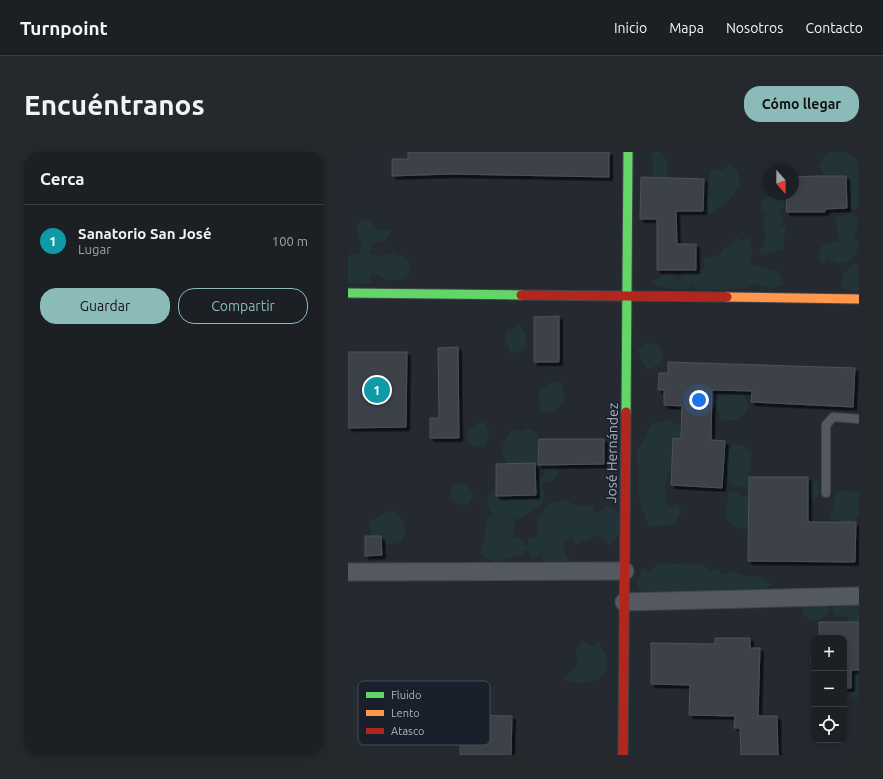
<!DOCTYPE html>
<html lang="es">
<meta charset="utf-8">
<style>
:root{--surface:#1c2025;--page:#25282d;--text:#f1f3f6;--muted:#a0a3a7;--line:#3a3e42;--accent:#8bbbb9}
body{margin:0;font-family:Ubuntu,sans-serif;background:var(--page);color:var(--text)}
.controls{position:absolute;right:12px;bottom:12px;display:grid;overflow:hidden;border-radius:8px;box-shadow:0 2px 10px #0003}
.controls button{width:36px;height:36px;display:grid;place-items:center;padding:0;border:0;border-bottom:1px solid var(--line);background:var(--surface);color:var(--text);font:20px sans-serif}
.compass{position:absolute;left:415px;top:12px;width:36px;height:36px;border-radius:50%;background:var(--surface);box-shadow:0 2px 10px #0003;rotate:159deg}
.you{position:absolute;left:351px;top:248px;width:14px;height:14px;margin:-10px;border:3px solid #fff;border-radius:50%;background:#1a73e8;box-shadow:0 0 0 6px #1a73e833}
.badge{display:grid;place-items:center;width:26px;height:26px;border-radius:50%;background:var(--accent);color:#fff;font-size:13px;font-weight:700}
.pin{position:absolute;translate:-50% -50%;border:2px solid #fff;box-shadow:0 1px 4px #0006}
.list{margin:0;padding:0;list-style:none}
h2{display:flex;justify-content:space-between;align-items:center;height:52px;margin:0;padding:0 16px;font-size:17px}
h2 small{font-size:13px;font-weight:400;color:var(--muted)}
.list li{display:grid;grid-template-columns:26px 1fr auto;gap:12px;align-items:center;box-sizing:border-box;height:72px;padding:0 16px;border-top:1px solid var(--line)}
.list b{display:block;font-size:15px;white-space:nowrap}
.list p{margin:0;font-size:13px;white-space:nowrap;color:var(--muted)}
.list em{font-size:13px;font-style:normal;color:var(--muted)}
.actions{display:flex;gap:8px;padding:12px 16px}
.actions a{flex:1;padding:9px 0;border:1px solid var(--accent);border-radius:16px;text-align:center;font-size:14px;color:var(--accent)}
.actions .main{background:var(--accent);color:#111}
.icon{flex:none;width:22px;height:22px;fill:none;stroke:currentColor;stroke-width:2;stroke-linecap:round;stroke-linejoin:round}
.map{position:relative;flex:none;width:511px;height:603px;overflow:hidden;border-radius:16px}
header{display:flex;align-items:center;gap:24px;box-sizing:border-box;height:56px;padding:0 20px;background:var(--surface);border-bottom:1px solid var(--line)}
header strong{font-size:19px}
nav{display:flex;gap:22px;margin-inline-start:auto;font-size:14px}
.intro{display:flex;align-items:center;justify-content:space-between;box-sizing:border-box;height:96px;padding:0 24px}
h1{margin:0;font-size:28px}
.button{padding:10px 18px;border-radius:16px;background:var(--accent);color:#111;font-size:14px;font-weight:700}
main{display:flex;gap:24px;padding:0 24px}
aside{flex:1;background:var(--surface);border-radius:16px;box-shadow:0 2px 10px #0003}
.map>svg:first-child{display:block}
.green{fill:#223437}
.building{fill:#3e4248;stroke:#4c515a;filter:url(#shadow)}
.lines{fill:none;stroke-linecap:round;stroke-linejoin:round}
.lane-casing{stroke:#42464c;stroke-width:10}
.street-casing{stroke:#42464c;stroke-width:19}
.fast-casing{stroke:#42464c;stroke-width:11}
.slow-casing{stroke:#42464c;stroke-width:11}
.jam-casing{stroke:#42464c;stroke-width:11}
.lane{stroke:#545860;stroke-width:8}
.street{stroke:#545860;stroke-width:17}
.fast{stroke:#63d668;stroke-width:9}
.slow{stroke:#ff974d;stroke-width:9}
.jam{stroke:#b3261e;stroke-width:9}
.labels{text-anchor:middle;stroke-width:3;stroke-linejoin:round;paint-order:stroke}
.street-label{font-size:14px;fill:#adb5c4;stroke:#19202b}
.key{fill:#19202b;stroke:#454d59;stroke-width:1}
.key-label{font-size:11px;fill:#adb5c4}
</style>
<header>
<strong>Turnpoint</strong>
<nav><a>Inicio</a><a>Mapa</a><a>Nosotros</a><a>Contacto</a></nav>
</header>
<div class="intro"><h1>Encuéntranos</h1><a class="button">Cómo llegar</a></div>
<main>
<aside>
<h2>Cerca<small></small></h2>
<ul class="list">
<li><span class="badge" style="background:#0f9aa8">1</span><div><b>Sanatorio San José</b><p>Lugar</p></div><em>100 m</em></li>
</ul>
<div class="actions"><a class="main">Guardar</a><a>Compartir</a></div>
</aside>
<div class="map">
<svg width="511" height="603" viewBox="0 0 511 603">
<defs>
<filter id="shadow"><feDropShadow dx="3.5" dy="3.5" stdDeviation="0" flood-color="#0009"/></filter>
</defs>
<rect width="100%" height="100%" fill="#252a31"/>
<g class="green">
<path d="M302,0H313C321,8 321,16 318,26H306C304,16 306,9 302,0Z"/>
<path d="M481,0H510L511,55L508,58L499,56L498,24H477L471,14Z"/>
<path d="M380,12C392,16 391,25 392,35L375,54L362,62L355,59L356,36L361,29L362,20L370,17L376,19Z"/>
<path d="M424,42L432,45L438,53L431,58L435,66L432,73L438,75L435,87L436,97L414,104L411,97L418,92L416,89L418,85V78H414L417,66L420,63L414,57L412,50Z"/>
<path d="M504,62L510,68L509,76L505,84L511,92C506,110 496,118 479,105L475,112L471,108L472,97L476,92L491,89L487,65Z"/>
<path d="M12,67L23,68L29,78L43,79L38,89L25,90L22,102L33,104L45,100L58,106L64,119L56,127L39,128L24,121L22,132L0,131V103L12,102L14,93L8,76Z"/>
<path d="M388,85L394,89L400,85L404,96L402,112C410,114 427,116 432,123C433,125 434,129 435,132L423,137L408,132L398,136L351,139L345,132L337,138L311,134L304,130L317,122L326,123L329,128L334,124L336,118H348L358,115L355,110L358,105H362L372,102L376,96L383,93Z"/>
<path d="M506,112L511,113V140H504L494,135V123Z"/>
<path d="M171,172L178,183L177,197L164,202L158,190V179Z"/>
<path d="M300,191L310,193L315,203L313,211L300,218L293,208L289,198Z"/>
<path d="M205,229L214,232L217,248L207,259L194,260L190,248L192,238Z"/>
<path d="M384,240L396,242L401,254C393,268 389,270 373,267L368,255L371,242Z"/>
<path d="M319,267L332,274L336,285L316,333L319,355L330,352L333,360L326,373L300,374L290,343L291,320L288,301L304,272Z"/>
<path d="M136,270L141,279L137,294L128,295L119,291V280L127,273Z"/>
<path d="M179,276L188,280L191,287L190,313L160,312C151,295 153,291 166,277L172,279Z"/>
<path d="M386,292L398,294L404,304L402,317L401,336L392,335L382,331L376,304Z"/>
<path d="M213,312L209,322L203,330L193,331L196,343L194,353L173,366L167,367L165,385L171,386L178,395L181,387L190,385V368L202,351L218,348L228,354L246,353L245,360H250L260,353L271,362V381L262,394L249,383L227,393L225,385L217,387L215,397L221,407L210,419L195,414L193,402L185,409L178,396L174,404L161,405L148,412L132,402L137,386V376L139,367L145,364C138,350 136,347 148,334V344L188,343L189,325L196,324L193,315L201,313Z"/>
<path d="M460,325L469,330L471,342L465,349L455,348L451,327Z"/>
<path d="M118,331L126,343L119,354L107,351L102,344L104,333Z"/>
<path d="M501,338L511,342V362L503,375L489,368L480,367L485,356L488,340Z"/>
<path d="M381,340H389L395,344L401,342V378C390,377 384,374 377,365Z"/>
<path d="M43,358L53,365L58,380L51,391L33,393L24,385L21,371Z"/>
<path d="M311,410L324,412L348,411L359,415L362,420L370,416L374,422L388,420L397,424H412L423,432L412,443L295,442L288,431L295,416L302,420Z"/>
<path d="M511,447V470H502L498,463L491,465L485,461V452Z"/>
<path d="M476,448L483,458L478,465L466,469L457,465L454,458L455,451Z"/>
<path d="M234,488L245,495L250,488L258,502L259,518C257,521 253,525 250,527C240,533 226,532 216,527L222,520L229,514L228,499Z"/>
<path d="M503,518H511V546L503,545Z"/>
</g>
<g class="building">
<path d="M60,0H261V25L102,22L44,24V7H60Z"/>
<path d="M470,24H498L499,56L477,57V60H438L439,42H445V25Z"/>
<path d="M293,25L356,27L355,59H328L329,92H348V118H309V67H292Z"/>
<path d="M211,164V210H186V165Z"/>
<path d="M110,195L111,286H82V266H91L90,196Z"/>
<path d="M0,200H59L58,275L0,276Z"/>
<path d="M320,210L507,216L505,255L403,250L404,239L364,238L363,288L377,289L374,336L323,333L325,286L333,287L334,254L316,253V238H310L311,221H320Z"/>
<path d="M191,287H256V312L190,313Z"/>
<path d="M187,311L188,343L148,344V312Z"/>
<path d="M401,325H460V370H508L507,410L400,409Z"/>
<path d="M17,384H33L34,403L17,404Z"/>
<path d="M471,470H511V518H503V536H496V486H471Z"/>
<path d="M367,486H402V496H412L410,564H429L430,603H393L392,576H386L387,564L341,563L342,533L303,532V491L367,492Z"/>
<path d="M463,505H466V537H464Z"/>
<path d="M113,563L164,564L163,603H112Z"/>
</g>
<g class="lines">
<g class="lane-casing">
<path id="lane" d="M478,341V273L485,265L511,267"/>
</g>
<g class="street-casing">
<g id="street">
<path d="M0,420L277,419"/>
<path d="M276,450L511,444"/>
</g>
</g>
<g class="fast-casing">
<g id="fast">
<path d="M0,141L173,143"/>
<path d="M278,260L280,0"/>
</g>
</g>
<g class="slow-casing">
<path id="slow" d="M379,145L511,147"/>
</g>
<g class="jam-casing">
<g id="jam">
<path d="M173,143L379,145"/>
<path d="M275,603L278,260"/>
</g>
</g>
<use href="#lane" class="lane"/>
<use href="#street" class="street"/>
<use href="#fast" class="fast"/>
<use href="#slow" class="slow"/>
<use href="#jam" class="jam"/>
</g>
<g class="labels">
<g class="street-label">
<text transform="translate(264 301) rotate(-89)" y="5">José Hernández</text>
</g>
</g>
<rect x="10" y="529" width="132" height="64" rx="6" class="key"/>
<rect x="18" y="540" width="18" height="6" fill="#63d668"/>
<rect x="18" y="558" width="18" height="6" fill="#ff974d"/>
<rect x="18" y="576" width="18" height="6" fill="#b3261e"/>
<g class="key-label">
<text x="43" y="547">Fluido</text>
<text x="43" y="565">Lento</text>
<text x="43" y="583">Atasco</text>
</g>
</svg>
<div class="controls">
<button>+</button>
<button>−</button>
<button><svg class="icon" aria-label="locate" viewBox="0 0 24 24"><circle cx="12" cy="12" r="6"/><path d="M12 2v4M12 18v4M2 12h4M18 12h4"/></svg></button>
</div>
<svg class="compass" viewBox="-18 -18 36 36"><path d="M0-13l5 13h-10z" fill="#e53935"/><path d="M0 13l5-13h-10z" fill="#a0a3a7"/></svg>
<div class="you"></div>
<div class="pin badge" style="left:29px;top:238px;background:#0f9aa8">1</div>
</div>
</main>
